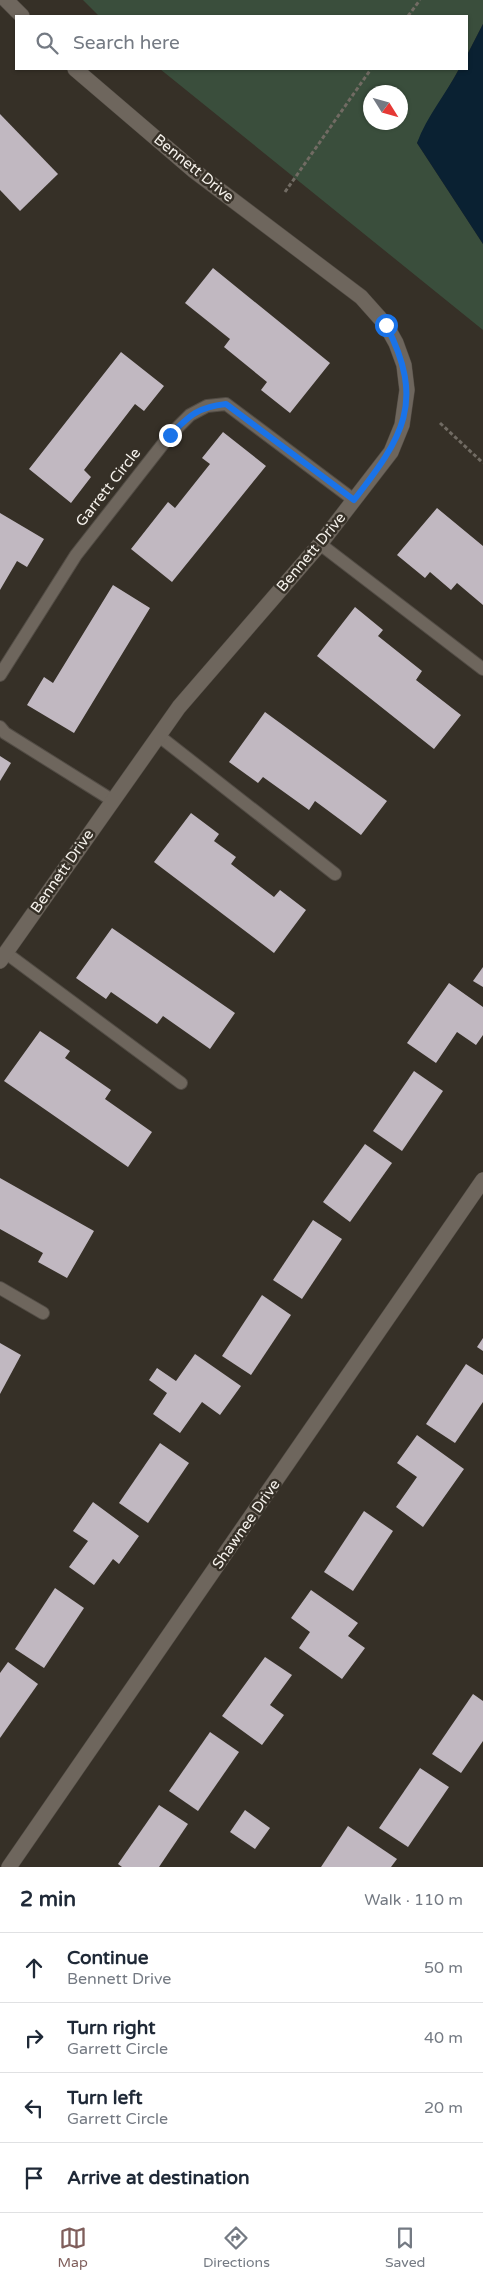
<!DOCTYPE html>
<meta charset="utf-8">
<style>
:root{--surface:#fff;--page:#f2f2f3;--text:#1f2937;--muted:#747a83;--line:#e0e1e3;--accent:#7f5e5b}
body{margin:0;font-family:"Varela Round",sans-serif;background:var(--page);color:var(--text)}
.compass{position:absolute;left:363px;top:85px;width:45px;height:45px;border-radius:50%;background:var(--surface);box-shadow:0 1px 4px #0004;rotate:127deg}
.stop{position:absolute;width:15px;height:15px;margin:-11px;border:4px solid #1a73e8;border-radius:50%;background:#fff}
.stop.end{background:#1a73e8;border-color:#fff;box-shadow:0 1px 5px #0008}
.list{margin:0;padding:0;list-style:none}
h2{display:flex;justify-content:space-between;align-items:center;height:65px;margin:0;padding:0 20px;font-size:21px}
h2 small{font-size:16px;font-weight:400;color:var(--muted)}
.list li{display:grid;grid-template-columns:32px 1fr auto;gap:15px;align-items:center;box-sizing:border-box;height:70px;padding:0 20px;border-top:1px solid var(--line)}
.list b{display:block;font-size:19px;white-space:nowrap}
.list p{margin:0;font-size:16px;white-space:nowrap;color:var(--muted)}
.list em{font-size:16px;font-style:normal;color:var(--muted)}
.icon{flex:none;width:28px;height:28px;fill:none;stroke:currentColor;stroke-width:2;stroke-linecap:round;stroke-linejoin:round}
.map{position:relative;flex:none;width:483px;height:1867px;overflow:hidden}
.search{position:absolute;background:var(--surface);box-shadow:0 1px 4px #0004;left:15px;right:15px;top:15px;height:55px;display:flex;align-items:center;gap:12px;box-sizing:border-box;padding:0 18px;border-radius:0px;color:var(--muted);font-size:19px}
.sheet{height:345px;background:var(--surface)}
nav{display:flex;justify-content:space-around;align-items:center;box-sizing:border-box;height:70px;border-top:1px solid var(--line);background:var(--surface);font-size:14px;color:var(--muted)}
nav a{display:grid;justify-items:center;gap:2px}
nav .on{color:var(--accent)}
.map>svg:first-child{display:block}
.green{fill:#3a4e3c;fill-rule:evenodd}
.water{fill:#0a2132}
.building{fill:#c1b8c1}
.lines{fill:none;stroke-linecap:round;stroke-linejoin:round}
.service-casing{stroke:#524c45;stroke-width:14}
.minor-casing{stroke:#524c45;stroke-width:16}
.path{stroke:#716b63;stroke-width:3;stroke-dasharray:4 2.5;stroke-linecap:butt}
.service{stroke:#6e665d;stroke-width:12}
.minor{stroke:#6e665d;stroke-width:15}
.route{stroke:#1a73e8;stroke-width:6}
.labels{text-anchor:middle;stroke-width:5;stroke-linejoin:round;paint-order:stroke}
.street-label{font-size:15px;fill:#f5f1eb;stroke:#363027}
</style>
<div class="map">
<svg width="483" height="1867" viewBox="0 0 483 1867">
<rect width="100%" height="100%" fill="#363027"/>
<g class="green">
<path d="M83,0H483V24L467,55V16H99Z"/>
<path d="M160,69H459L417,143L483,244V330ZM370,92H400V122H370Z"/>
</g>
<path class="water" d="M483,24V244L417,143C427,116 446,94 459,69H467V55Z"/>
<g class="building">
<path d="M0,114L58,174L20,211L0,190Z"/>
<path d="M213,268L330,363L290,413L261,390L267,382L224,347L230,339L185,303Z"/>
<path d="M121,352L164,386L144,411L135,404L84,470L91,477L71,503L29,469Z"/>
<path d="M223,432L266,466L172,582L131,549L168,502L175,508L210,464L202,458Z"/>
<path d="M437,508L483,546V605L457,583L451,590L430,572L425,578L397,555Z"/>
<path d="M0,513L44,539L27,567L17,561L0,590Z"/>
<path d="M113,585L150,608L74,733L27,705L44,677L53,683Z"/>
<path d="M355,607L383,630L378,636L422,671L416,680L461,715L434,749L317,656Z"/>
<path d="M265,712L387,801L361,835L315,801L309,810L263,777L258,783L229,762Z"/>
<path d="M0,756L11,763L0,781Z"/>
<path d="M191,813L219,834L214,841L236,857L231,864L274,897L280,890L306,910L274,953L154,862Z"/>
<path d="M112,928L235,1013L210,1049L163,1016L157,1024L111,992L106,999L76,978Z"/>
<path d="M483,967V987L473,981Z"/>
<path d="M449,983L483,1007V1035L476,1045L457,1032L436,1063L407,1043Z"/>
<path d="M40,1031L70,1051L65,1058L111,1090L105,1099L152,1132L128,1167L4,1081Z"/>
<path d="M414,1071L443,1091L402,1151L373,1131Z"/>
<path d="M365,1144L392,1163L350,1222L323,1202Z"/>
<path d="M0,1178L94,1231L67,1278L38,1262L43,1253L0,1229Z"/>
<path d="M313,1220L342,1239L302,1299L273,1280Z"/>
<path d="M262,1295L291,1315L251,1375L222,1356Z"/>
<path d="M483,1338V1351L477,1347Z"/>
<path d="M0,1343L21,1355L0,1394Z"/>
<path d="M195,1354L241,1386L220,1415L202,1402L180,1433L153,1414L167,1393L149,1380L157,1368L176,1381Z"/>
<path d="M466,1364L483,1375V1402L455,1443L426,1424Z"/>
<path d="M417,1435L464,1469L423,1527L396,1507L417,1477L397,1463Z"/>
<path d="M160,1443L189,1463L148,1523L119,1503Z"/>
<path d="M93,1502L139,1536L119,1564L113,1559L94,1585L69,1567L88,1541L73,1531Z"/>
<path d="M364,1511L393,1531L353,1591L324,1572Z"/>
<path d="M55,1588L84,1608L44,1668L15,1649Z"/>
<path d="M311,1590L358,1623L348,1636L365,1648L342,1679L299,1648L310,1632L291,1618Z"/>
<path d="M265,1657L292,1675L270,1705L284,1715L262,1745L222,1716Z"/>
<path d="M8,1662L38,1684L0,1738V1673Z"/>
<path d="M473,1694L483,1701V1741L461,1773L432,1754Z"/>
<path d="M210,1732L239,1752L198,1811L169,1791Z"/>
<path d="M420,1768L449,1787L408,1847L379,1828Z"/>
<path d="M159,1805L188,1824L159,1867H122L118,1864Z"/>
<path d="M245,1810L270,1828L255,1849L230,1832Z"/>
<path d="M348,1826L397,1859L391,1867H321Z"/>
</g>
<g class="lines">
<g class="service-casing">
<g id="service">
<path d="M320,544L483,669"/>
<path d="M0,675L76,555L170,435L190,415L207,406L226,404L354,500"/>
<path d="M0,727L5,733L112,800"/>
<path d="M159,736L335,874"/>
<path d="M6,953L181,1083"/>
<path d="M0,1288L43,1313"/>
</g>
</g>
<g class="minor-casing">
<g id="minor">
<path d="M6,0L22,16"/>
<path d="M0,961L179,707L320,544L391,452L402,425L407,390L404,365L396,343L386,325L361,297L193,170L75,69"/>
<path d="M9,1867L483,1180"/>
</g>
</g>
<g class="path">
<path d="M408,16L420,0"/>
<path d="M285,192L371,69"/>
<path d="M440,423L483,463"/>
</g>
<use href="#service" class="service"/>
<use href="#minor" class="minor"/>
</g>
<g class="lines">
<path class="route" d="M170,435C190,415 198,407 226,404L354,500C403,437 426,402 386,325"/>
</g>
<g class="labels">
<g class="street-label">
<text transform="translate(194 168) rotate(39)" y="5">Bennett Drive</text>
<text transform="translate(108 487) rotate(-52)" y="5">Garrett Circle</text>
<text transform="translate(311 552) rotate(-50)" y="5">Bennett Drive</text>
<text transform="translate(62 871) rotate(-55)" y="5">Bennett Drive</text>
<text transform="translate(246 1524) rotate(-55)" y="5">Shawnee Drive</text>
</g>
</g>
</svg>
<svg class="compass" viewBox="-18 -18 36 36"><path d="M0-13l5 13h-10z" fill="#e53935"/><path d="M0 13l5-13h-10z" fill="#747a83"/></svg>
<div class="stop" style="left:386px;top:325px"></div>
<div class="stop end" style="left:170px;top:435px"></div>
<div class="search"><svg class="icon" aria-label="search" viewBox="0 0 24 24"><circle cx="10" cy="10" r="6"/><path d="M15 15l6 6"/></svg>Search here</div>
</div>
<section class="sheet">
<h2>2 min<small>Walk · 110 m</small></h2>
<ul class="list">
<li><svg class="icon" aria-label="ahead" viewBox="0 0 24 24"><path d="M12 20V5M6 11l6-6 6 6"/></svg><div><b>Continue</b><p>Bennett Drive</p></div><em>50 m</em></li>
<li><svg class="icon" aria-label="right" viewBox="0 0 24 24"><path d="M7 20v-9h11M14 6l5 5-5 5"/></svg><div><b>Turn right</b><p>Garrett Circle</p></div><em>40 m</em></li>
<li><svg class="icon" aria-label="left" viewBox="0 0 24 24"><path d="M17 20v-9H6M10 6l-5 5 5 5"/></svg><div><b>Turn left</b><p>Garrett Circle</p></div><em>20 m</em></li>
<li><svg class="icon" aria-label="arrive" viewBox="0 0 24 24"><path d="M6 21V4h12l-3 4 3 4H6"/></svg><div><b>Arrive at destination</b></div></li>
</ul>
</section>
<nav>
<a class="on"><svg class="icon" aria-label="map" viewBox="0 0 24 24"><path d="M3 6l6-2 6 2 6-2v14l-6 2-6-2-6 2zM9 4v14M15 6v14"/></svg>Map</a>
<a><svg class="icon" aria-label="directions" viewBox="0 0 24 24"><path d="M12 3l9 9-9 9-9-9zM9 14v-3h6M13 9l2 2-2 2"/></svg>Directions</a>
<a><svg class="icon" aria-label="saved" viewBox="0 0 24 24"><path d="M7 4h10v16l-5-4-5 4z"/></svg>Saved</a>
</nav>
